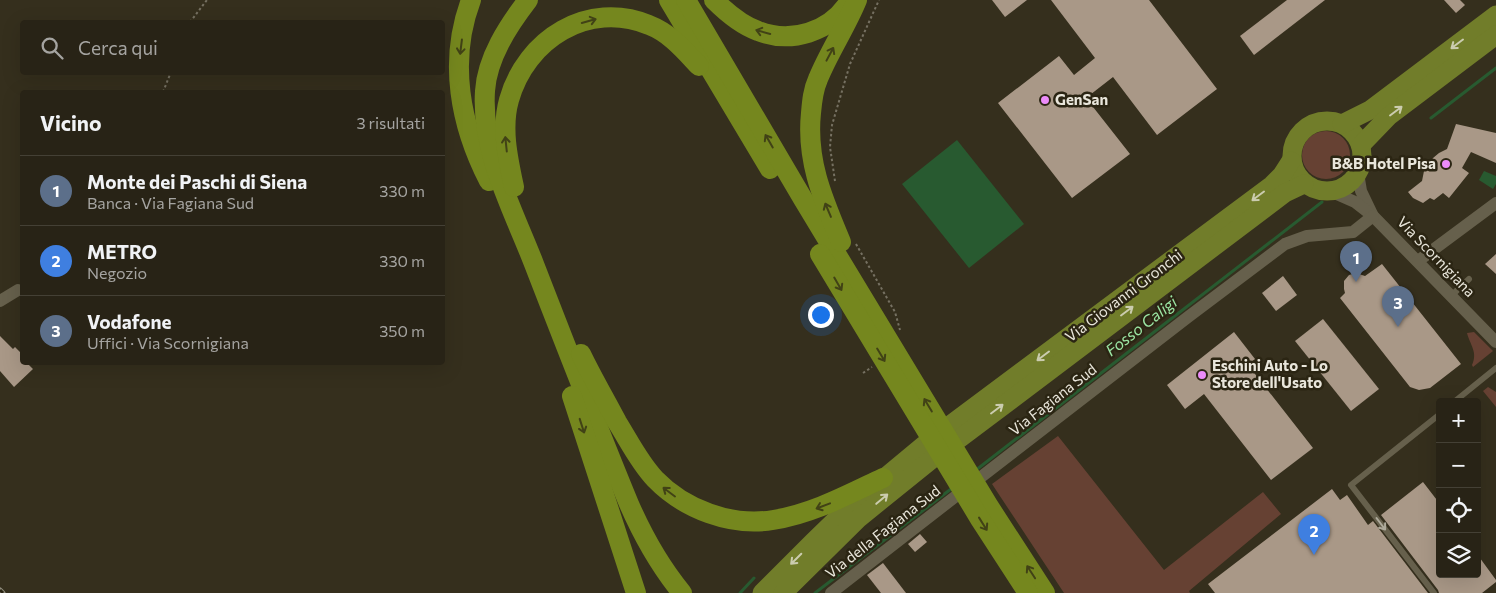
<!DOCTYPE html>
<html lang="it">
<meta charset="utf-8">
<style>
:root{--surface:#282316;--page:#302b1f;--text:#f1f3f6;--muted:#a5a4a1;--line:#444035;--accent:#8c9099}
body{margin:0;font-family:Commissioner,sans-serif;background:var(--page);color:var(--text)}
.controls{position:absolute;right:15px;bottom:15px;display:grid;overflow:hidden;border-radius:5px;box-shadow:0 5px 20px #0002}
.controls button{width:45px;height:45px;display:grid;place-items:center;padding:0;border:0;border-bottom:1px solid var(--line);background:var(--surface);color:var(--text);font:25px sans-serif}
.you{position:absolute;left:820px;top:314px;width:18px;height:18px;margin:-12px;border:4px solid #fff;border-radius:50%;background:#1a73e8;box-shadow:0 0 0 8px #1a73e833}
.badge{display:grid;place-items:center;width:32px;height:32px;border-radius:50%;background:var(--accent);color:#fff;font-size:16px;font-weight:700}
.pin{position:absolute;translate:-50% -41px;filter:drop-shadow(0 1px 2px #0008)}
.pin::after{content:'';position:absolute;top:26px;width:18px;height:15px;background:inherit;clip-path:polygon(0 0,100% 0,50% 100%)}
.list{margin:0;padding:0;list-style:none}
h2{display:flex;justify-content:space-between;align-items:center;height:65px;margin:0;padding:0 20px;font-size:21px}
h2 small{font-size:16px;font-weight:400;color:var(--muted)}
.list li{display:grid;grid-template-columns:32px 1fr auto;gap:15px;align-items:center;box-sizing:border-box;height:70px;padding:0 20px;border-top:1px solid var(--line)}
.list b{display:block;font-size:19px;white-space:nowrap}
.list p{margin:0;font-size:16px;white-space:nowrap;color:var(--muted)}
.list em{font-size:16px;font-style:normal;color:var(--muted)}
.icon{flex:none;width:28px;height:28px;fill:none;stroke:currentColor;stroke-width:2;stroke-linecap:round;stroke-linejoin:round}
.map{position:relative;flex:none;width:1496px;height:593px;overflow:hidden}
.search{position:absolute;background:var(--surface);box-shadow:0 5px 20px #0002;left:20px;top:20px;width:425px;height:55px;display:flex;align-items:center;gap:12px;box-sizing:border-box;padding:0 18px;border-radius:5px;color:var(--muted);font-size:19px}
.panel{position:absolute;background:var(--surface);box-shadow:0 5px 20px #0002;left:20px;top:90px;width:425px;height:275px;border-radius:5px}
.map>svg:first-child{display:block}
.green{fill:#664133}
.water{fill:#285a30}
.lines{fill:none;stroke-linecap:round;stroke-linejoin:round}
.stream{stroke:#285a30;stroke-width:3}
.building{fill:#a99887}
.path{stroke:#767162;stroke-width:2;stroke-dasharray:2.5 2.5;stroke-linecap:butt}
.service{stroke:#66604c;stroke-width:6}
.minor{stroke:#66604c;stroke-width:12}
.primary{stroke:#717d2a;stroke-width:19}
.trunk{stroke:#75871e;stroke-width:20}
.rail-casing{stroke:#8f8b7c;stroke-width:5}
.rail{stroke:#2b2513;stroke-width:3;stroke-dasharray:9;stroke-linecap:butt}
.oneway{stroke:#414216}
.oneway2{stroke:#cbccaf}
.oneway3{stroke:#aeaa9b}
.poi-dot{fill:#ec8cfa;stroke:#2b2513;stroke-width:2}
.labels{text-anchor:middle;stroke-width:5;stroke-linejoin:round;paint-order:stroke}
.poi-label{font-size:15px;font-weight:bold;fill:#e9e6db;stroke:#2b2513;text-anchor:start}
.street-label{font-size:15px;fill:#e9e6db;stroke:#2b2513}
.water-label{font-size:16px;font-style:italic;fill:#9ce6a4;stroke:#2b2513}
</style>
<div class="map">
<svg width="1496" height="593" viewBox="0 0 1496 593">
<rect width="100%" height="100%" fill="#352f1d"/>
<g class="green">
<circle cx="1326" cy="155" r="24"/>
<path d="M1474,332L1493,351L1473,367L1472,365C1478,352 1470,345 1467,333Z"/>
<path d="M1488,387L1496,392V407L1483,391Z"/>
<path d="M1058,436L1164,570L1263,492L1281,514L1189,591L1190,593H1064L992,484Z"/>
</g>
<g class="water">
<path d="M957,140L1024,224L969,268L902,184Z"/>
<path d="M1484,171L1496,176V184L1493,189L1479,180Z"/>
</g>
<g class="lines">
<g class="stream">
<path d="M1431,118L1496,68"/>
<path d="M976,470L1322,202"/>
<path d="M740,593L754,578"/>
<path d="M815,593L951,489"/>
</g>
</g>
<g class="building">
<path d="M992,0H1027L1005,17Z"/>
<path d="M1051,0H1149L1217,89L1157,135L1113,77L1086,98L1130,154L1072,198L998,103L1059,56L1074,75L1095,58Z"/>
<path d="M1287,0H1325L1254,55L1240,36Z"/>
<path d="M1444,0H1460L1465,5L1456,13Z"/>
<path d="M1456,124L1496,133V163L1471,152L1462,168L1469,173L1449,198L1443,193L1434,200L1430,198L1423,203L1413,198L1408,192L1422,181L1424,171L1433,158L1439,153L1447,149Z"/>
<path d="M1496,254V274L1485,264Z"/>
<path d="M1382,264L1461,364L1430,388L1419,390L1410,387L1340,298L1345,293L1344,289V281L1349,275L1356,273L1365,276Z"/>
<path d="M1283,276L1297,295L1276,311L1262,293Z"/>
<path d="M1323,319L1379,389L1351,411L1295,341Z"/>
<path d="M1234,332L1255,359L1248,365L1313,448L1271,480L1204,394L1185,409L1167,385Z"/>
<path d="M0,336L13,349L15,347L22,354V362H26L33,369L14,387L0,371Z"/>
<path d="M1423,482L1440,504V574H1477V554L1496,580V582L1482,593H1439L1438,590L1381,515Z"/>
<path d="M1332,489L1340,500L1347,495L1368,525L1373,521L1428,593H1215L1208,584Z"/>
<path d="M920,534L927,542L915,552L908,544Z"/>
<path d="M883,563L906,593H881L867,575Z"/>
</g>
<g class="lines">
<g class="path">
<path d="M190,22L207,0"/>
<path d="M163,92L171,72"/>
<path d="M835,181L830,147L832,125L850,64L879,0"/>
<path d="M856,244L895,312L900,330"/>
<path d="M863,373L872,367"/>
</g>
<g class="service">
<path d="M1451,296L1469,279"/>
<path d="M1454,402L1496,368"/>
<path d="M1434,593L1351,485L1440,414"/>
</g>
<g class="minor">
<path d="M1358,173L1361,191L1372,214"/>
<path d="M1330,191L1355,202L1373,216L1496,342"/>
<path d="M1418,261L1496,203"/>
<path d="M0,301L18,290"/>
<path d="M981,477L1188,317L1285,244L1307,236L1353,232L1373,216"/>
<path d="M831,593L956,496"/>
</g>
<g class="primary">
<circle cx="1327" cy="156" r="35"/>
<path d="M1342,124L1370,110L1496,15"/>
<path d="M1361,145L1389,116L1496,35"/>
<path d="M950,425L1272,185L1282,175L1291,161"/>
<path d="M959,439L1285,193L1304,184"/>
<path d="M762,593L814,541L847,509L924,445"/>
<path d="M783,593L859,518L932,459"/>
</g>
<g class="trunk">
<path d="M471,0C448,61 460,125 489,181"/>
<path d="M528,0C508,26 487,58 485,91C481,153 513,209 534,264C565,344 596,424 629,504C643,536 659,565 682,593"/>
<path d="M669,0L770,169"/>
<path d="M686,0L803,199L988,505L1045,593"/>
<path d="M714,0C726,12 741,25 758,31C791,44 830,32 849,2"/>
<path d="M514,187C508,159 501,128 509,100C526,39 588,0 649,25C670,33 684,50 699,66"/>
<path d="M841,242C823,199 806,161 811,113C812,101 813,90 818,79C829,52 846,27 857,0"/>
<path d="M820,254L980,519L1028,593"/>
<path d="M581,354C592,377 605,399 617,422C629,441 639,462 655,479C684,509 731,527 773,520C812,514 847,495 883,478"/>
<path d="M572,396L636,593"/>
</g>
<g class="rail-casing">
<path id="rail" d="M0,590L3,593"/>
</g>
<use href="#rail" class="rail"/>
</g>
<defs><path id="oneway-shaft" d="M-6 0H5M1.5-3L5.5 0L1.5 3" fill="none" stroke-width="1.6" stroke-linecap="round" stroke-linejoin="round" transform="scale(1.25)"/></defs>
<g class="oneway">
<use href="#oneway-shaft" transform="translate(589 21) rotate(-16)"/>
<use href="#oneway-shaft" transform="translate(763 32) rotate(-164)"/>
<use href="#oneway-shaft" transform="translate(461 47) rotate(97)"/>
<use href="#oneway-shaft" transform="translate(830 54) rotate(-62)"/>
<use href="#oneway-shaft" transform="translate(769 141) rotate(-120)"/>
<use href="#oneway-shaft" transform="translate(506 144) rotate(-96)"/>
<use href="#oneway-shaft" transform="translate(828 210) rotate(-113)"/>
<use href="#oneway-shaft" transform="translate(838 284) rotate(60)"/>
<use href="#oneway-shaft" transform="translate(881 355) rotate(59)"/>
<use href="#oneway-shaft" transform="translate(928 405) rotate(-121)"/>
<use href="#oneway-shaft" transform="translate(582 426) rotate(72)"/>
<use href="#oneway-shaft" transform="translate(669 492) rotate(-143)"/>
<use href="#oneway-shaft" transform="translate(823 506) rotate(159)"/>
<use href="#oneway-shaft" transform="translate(983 524) rotate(58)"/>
<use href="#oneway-shaft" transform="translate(1031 572) rotate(-123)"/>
</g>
<g class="oneway2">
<use href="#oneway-shaft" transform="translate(1457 44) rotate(143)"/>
<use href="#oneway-shaft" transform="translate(1396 111) rotate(-37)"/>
<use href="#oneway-shaft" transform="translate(1258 196) rotate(143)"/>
<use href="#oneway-shaft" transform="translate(1127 311) rotate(-37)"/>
<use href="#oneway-shaft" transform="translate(1043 356) rotate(143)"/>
<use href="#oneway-shaft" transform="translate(997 409) rotate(-37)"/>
<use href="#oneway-shaft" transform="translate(882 499) rotate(-40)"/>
<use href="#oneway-shaft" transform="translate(796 559) rotate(135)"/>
</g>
<use class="oneway3" href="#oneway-shaft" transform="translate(1381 524) rotate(53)"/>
<g class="poi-dot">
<circle cx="1045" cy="100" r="5"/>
<circle cx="1446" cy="164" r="5"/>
<circle cx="1202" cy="375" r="5"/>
</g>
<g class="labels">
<g class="poi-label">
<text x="1055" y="105">GenSan</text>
<text x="1436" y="169" text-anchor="end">B&amp;B Hotel Pisa</text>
<text x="1212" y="371">Eschini Auto - Lo<tspan x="1212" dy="17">Store dell'Usato</tspan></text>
</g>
<g class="street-label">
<text transform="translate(1436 257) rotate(46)" y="5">Via Scornigiana</text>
<text transform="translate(1124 296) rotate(-37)" y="5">Via Giovanni Gronchi</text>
<text transform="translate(1053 400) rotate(-38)" y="5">Via Fagiana Sud</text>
<text transform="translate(883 532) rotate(-38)" y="5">Via della Fagiana Sud</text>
</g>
<g class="water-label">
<text transform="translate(1141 326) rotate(-38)" y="6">Fosso Caligi</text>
</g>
</g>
</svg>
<div class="controls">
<button>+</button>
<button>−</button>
<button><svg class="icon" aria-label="locate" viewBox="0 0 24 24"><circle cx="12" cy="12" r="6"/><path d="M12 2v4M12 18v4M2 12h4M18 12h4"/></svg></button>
<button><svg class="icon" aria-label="layers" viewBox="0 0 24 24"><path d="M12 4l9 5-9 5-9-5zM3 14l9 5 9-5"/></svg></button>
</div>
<div class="you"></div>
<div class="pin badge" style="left:1356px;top:282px;background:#5c6f8a">1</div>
<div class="pin badge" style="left:1314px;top:555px;background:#3f7fe0">2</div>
<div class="pin badge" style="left:1398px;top:327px;background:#5c6f8a">3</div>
<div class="search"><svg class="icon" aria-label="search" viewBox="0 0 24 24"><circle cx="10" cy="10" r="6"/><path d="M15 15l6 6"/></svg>Cerca qui</div>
<section class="panel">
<h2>Vicino<small>3 risultati</small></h2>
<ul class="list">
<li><span class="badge" style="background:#5c6f8a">1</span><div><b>Monte dei Paschi di Siena</b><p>Banca · Via Fagiana Sud</p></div><em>330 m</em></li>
<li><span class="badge" style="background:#3f7fe0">2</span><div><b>METRO</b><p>Negozio</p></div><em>330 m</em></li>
<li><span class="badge" style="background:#5c6f8a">3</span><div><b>Vodafone</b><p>Uffici · Via Scornigiana</p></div><em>350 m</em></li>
</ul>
</section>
</div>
